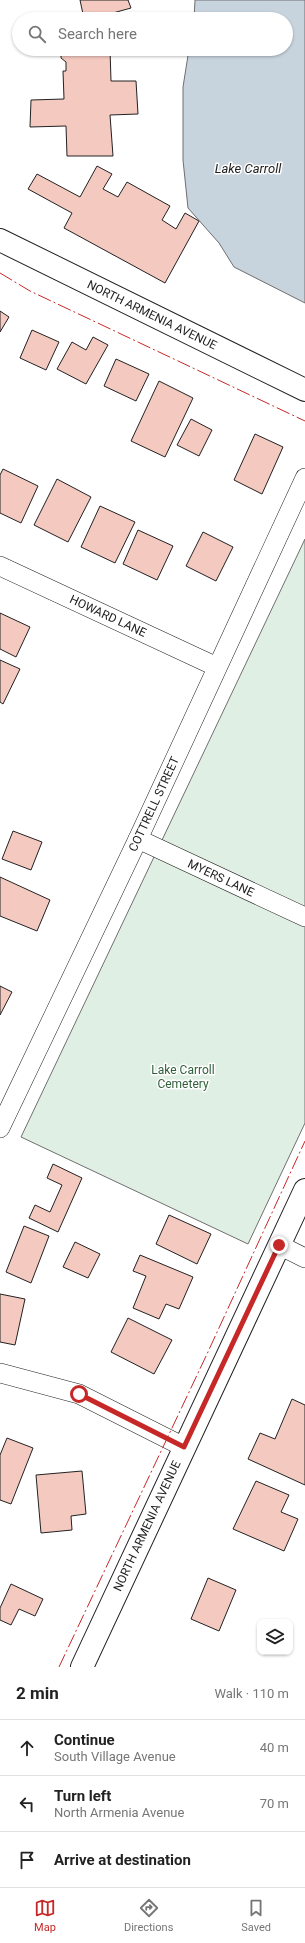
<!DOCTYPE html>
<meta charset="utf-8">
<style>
:root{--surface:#fff;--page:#f6f6f6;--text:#222;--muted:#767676;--line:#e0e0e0;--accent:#c62828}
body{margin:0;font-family:Roboto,sans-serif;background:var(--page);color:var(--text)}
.controls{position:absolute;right:12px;bottom:12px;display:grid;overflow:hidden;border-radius:8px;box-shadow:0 1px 3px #0004}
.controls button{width:36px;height:36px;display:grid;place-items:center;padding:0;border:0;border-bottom:1px solid var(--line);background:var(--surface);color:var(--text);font:20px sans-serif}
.stop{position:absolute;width:12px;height:12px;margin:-9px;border:3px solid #c62828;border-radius:50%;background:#fff}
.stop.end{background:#c62828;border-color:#fff;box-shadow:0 1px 4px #0008}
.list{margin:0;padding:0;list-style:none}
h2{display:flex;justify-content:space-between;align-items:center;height:52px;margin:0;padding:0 16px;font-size:17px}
h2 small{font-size:13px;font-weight:400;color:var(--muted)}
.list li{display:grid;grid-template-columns:26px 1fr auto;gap:12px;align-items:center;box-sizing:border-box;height:56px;padding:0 16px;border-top:1px solid var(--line)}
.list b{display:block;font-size:15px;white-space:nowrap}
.list p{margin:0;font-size:13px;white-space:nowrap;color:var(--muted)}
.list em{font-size:13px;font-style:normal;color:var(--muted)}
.icon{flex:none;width:22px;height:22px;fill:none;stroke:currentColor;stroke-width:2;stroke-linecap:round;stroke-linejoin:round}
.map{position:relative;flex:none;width:305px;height:1667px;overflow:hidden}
.search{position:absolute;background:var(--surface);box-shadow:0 1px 3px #0004;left:12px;right:12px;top:12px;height:44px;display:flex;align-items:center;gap:10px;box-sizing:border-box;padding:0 14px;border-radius:22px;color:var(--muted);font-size:15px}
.sheet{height:220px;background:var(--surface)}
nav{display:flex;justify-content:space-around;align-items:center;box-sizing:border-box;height:56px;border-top:1px solid var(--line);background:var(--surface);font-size:11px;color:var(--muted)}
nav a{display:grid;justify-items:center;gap:2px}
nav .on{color:var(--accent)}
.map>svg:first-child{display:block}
.green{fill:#e0efe3;stroke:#6f6f6f}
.water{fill:#c7d3dd;stroke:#6f6f6f}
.building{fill:#f3c9c0;stroke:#222}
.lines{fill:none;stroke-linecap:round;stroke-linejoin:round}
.street-casing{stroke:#222;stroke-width:20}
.secondary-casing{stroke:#222;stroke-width:24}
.street{stroke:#fff;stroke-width:19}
.secondary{stroke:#fff;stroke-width:22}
.power{stroke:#c62828;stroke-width:1;stroke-dasharray:14 3 2 3;stroke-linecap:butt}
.route{stroke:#c62828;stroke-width:5}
.labels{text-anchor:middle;stroke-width:3;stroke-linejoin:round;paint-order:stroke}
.street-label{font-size:12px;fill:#222;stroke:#fff}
.park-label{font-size:12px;fill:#2f5e38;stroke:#fff}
.water-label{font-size:13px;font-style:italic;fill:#222;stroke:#fff}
</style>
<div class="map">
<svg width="305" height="1667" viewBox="0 0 305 1667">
<rect width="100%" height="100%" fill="#fff"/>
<path class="green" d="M305,539V1123L248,1244L21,1137Z"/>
<path class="water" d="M195,0H305V303L234,267L219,243L188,208L183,160V87L189,49H286V19H194Z"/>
<g class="building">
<path d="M80,0H128L131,8L91,19H84Z"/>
<path d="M61,49H110L111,81H136L138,114L110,115L113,156H67L66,126L30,127L31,100L64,99L63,71H66V62L61,58Z"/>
<path d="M97,166L112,174L103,189L118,197L127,182L170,206L162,220L176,229L185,213L199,221L165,283L64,228L72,213L28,189L37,174L80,197Z"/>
<path d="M0,311L9,317L0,332Z"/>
<path d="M32,330L59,342L46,370L20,358Z"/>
<path d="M93,337L108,345L86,384L57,369L72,342L86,350Z"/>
<path d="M116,359L149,374L136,401L104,386Z"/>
<path d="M159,381L193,398L165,457L131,441Z"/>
<path d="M191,419L212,430L199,456L177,445Z"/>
<path d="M255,434L283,447L262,494L234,480Z"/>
<path d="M3,469L38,486L21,523L0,513V475Z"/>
<path d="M57,479L91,497L68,542L34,525Z"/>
<path d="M100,506L135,522L115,563L81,547Z"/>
<path d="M138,530L173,546L157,580L123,564Z"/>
<path d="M203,532L233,547L216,581L186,566Z"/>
<path d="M0,613L30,627L16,657L0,649Z"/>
<path d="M0,660L20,669L3,704L0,702Z"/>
<path d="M13,831L42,842L31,870L2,859Z"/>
<path d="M0,877L50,900L37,931L0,916Z"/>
<path d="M0,986L12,992L0,1015Z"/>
<path d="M53,1164L82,1178L58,1232L29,1218L35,1205L50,1212L62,1185L47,1178Z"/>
<path d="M169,1215L211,1234L197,1264L156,1244Z"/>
<path d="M24,1226L49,1236L31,1283L6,1272Z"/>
<path d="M75,1242L100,1254L88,1278L63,1267Z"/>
<path d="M140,1255L193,1277L179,1309L166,1304L159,1319L133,1308L146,1276L133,1271Z"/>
<path d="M0,1294L25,1299L15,1345L0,1342Z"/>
<path d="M128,1318L172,1340L154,1374L111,1352Z"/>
<path d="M292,1399L305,1405V1485L248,1459L260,1433L275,1439Z"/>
<path d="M7,1438L33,1448L11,1504L0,1500V1455Z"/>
<path d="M82,1471L86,1514L71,1516L72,1530L41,1533L36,1475Z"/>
<path d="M256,1481L289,1495L281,1512L298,1519L284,1551L233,1529Z"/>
<path d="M208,1578L236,1590L219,1631L191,1619Z"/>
<path d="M11,1584L43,1599L35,1616L19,1609L11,1625L0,1620V1608Z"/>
</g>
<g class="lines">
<g class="street-casing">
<g id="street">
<path d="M0,566L217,667"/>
<path d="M138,839L305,917"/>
<path d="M0,1128L138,839L305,478"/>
<path d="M279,1245L305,1258"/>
<path d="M0,1373L79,1394L184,1447"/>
</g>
</g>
<g class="secondary-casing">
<g id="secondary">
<path d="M0,240L305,390"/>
<path d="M82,1667L305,1190"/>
</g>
</g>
<use href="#street" class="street"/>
<use href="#secondary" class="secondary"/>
<g class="power">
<path d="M0,273L30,291L305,421"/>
<path d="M59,1667L207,1354L305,1141"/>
</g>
</g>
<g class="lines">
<path class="route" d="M79,1394L184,1447L279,1245"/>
</g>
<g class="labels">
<g class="street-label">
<text transform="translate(152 315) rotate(26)" y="4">NORTH ARMENIA AVENUE</text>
<text transform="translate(108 616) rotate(25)" y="4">HOWARD LANE</text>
<text transform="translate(154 804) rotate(-65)" y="4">COTTRELL STREET</text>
<text transform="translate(221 878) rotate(25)" y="4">MYERS LANE</text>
<text transform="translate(147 1526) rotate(-65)" y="4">NORTH ARMENIA AVENUE</text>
</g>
<g class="park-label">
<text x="183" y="1074">Lake Carroll<tspan x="183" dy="14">Cemetery</tspan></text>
</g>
<g class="water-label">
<text x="248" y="173">Lake Carroll</text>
</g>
</g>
</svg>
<div class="controls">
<button><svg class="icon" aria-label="layers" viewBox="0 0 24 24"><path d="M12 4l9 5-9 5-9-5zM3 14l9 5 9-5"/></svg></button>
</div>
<div class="stop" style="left:79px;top:1394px"></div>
<div class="stop end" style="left:279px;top:1245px"></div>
<div class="search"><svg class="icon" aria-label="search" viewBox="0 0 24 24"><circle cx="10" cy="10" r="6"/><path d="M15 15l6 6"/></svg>Search here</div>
</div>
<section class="sheet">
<h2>2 min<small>Walk · 110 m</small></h2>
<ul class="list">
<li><svg class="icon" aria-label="ahead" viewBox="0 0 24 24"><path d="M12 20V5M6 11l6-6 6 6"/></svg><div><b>Continue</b><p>South Village Avenue</p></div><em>40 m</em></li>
<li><svg class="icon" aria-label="left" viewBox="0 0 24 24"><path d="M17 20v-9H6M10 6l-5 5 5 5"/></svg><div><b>Turn left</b><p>North Armenia Avenue</p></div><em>70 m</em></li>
<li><svg class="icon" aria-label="arrive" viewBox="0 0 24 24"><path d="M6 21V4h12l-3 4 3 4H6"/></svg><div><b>Arrive at destination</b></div></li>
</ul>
</section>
<nav>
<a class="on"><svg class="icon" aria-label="map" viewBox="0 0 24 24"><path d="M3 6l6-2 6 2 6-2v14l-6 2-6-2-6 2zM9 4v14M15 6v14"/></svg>Map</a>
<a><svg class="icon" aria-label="directions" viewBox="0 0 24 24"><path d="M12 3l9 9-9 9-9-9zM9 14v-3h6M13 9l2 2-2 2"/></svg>Directions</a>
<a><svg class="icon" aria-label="saved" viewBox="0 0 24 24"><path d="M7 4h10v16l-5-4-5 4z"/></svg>Saved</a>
</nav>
